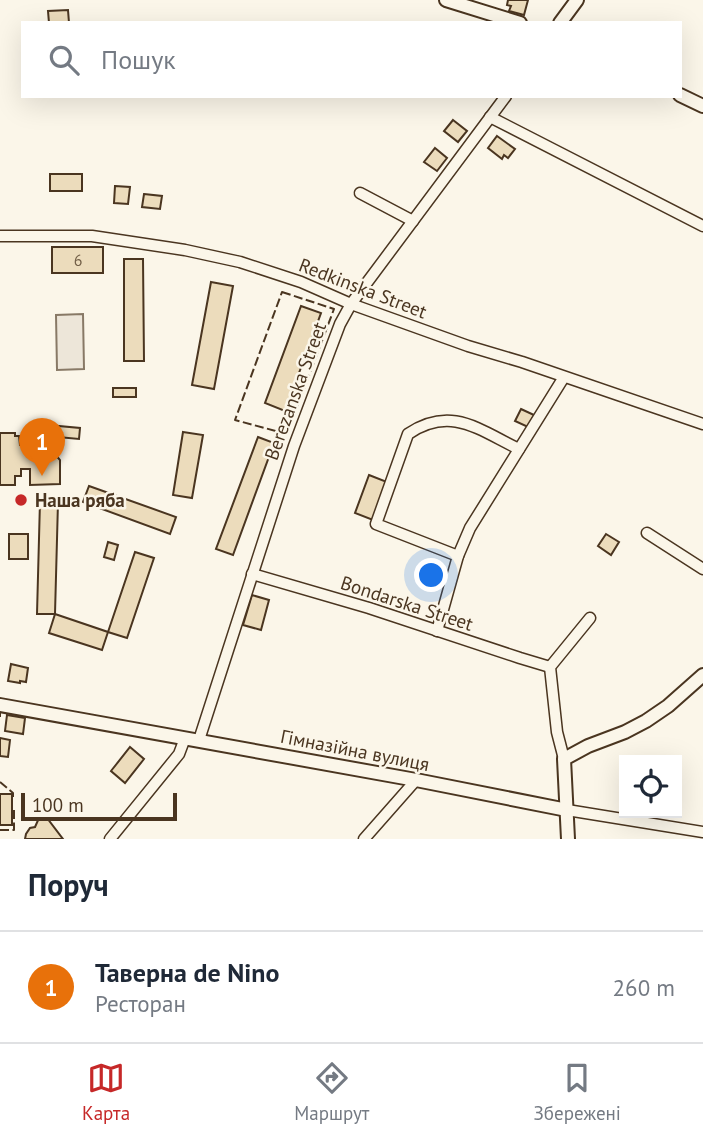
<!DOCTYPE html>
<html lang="uk">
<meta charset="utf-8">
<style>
:root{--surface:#fff;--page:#f2f2f3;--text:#1f2937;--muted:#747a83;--line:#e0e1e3;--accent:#c62828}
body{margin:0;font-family:"PT Sans",sans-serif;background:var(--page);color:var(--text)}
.controls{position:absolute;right:21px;bottom:21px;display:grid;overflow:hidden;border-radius:0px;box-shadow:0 7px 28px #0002}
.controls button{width:63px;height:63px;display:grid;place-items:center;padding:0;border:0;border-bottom:2px solid var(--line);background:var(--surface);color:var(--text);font:35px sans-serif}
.scale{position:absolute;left:21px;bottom:18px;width:156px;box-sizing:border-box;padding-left:7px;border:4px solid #4a3520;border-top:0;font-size:19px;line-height:24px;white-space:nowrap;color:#4a3520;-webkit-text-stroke:5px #fbf6e9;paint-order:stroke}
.you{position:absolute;left:432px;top:576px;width:24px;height:24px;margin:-18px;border:5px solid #fff;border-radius:50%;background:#1a73e8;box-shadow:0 0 0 10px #1a73e833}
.badge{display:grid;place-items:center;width:46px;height:46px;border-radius:50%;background:var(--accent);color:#fff;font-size:23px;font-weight:700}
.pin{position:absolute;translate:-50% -58px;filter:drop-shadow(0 2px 4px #0008)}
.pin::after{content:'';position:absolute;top:37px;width:24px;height:21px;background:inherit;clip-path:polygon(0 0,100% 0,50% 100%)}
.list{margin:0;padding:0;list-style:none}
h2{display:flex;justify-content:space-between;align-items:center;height:91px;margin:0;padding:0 28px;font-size:30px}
h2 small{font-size:23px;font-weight:400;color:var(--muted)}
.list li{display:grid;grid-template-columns:46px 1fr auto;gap:21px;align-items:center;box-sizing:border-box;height:112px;padding:0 28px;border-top:2px solid var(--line)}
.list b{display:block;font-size:26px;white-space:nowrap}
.list p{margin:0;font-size:23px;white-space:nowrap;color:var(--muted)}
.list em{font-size:23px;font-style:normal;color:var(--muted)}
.icon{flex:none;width:38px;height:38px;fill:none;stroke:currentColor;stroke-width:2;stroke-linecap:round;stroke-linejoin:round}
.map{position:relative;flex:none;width:703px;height:839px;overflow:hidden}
.search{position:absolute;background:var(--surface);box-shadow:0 7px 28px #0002;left:21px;right:21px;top:21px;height:77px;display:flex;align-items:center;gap:18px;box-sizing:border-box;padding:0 24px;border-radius:0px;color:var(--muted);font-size:26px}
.sheet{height:203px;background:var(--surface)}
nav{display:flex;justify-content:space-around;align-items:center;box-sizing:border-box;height:98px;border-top:2px solid var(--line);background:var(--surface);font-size:19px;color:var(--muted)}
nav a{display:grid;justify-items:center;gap:4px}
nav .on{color:var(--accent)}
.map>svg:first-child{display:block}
.green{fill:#ede6d9;stroke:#887966;stroke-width:2}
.building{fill:#ecdcbc;stroke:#4a3520;stroke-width:2}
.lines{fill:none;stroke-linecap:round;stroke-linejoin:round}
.minor-casing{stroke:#4a3520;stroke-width:13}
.tertiary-casing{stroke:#4a3520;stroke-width:16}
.minor{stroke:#fbf6e9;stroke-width:10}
.tertiary{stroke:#fbf6e9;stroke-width:12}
.fence{stroke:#4a3520;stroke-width:2;stroke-dasharray:9 3.5;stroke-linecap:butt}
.poi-dot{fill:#c62828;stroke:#fbf6e9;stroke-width:2.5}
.labels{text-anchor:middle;stroke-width:5;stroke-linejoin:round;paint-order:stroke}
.number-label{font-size:16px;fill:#725f47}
.street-label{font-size:19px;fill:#4a3520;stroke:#fbf6e9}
.poi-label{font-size:19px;font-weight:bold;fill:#4a3520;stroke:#fbf6e9;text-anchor:start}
</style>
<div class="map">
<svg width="703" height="839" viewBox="0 0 703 839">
<rect width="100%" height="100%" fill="#fbf6e9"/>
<path class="green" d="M83,314L84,369L57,370L56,315Z"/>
<g class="building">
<path d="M508,0H528L524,15L509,11L511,6L507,5Z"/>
<path d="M68,10L69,23H49L48,11Z"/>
<path d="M453,120L467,131L458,142L444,131Z"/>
<path d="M497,136L515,149L508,158L504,155L502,159L488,148Z"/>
<path d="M435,148L447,158L437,171L424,162Z"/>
<rect x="50" y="174" width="32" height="17"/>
<path d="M115,186L130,187L128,204L114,203Z"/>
<path d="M144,194L162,196L160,209L142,207Z"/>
<rect x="52" y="247" width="51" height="26"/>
<path d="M124,259H143L144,361H124Z"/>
<path d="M211,282L233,286L214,389L192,385Z"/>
<path d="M301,306L321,313L285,411L265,403Z"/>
<rect x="113" y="388" width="23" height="9"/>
<path d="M521,409L534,415L528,427L515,421Z"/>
<path d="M37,424L80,428L79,439L36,435Z"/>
<path d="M183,432L203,435L192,498L173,495Z"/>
<path d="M0,433H15V436H19L20,445H35V448H45L47,453L55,454L60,460V484L30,485V469H21V476H15V485H0Z"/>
<path d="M258,437L274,443L233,555L216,549Z"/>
<path d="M369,475L387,482L373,520L355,513Z"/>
<path d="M89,486L176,517L170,534L83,502Z"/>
<path d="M40,501L58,502L55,614H37Z"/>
<rect x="9" y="534" width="19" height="25"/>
<path d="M606,534L619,542L611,555L598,546Z"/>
<path d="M108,542L118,545L114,560L104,557Z"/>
<path d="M135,552L154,558L127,638L108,632Z"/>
<path d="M252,595L269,600L261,630L243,625Z"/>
<path d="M55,614L108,632L102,650L49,633Z"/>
<path d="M11,664L28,668L26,682L20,681V683L8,681Z"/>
<path d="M7,715L25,718L23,734L5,731Z"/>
<path d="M0,738L10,740L8,757L0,756Z"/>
<path d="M130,747L144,759L125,783L111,771Z"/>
<rect x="0" y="794" width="12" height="31"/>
<path d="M39,818H47L63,839H25L26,834L30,828L35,827Z"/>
</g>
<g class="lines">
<g class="minor-casing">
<g id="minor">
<path d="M490,117L703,226"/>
<path d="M360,193L413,221"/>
<path d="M0,236H92L185,250L240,262L301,282L351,304L468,346L522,362L703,424"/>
<path d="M647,533L703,569"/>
<path d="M458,556L376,524L408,434C451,405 479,430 519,449"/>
<path d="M252,574L369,608L520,658L550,667"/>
<path d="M437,631L458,556L470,528L564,377"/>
<path d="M199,740L294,446L340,324L351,304L506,96"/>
<path d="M564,759L557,732L550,667L590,618"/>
<path d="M567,810L703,832"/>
<path d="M110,839L179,754L185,738"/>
<path d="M364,839L416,780"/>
</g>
</g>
<g class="tertiary-casing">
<g id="tertiary">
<path d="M446,0L520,23"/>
<path d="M560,23L577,0"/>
<path d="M680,95L703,106"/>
<path d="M0,705L416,780L567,810"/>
<path d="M568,839L564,759L588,746L625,732L646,721L668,706L703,675"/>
</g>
</g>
<use href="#minor" class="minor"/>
<use href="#tertiary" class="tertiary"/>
<g class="fence">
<path d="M282,292L334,309L287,434L235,420Z"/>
<path d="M0,713V717"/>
<path d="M0,782L13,793V797"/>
<path d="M0,830H14V807"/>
</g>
</g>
<circle class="poi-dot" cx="21" cy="500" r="7"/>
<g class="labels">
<g class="number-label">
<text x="78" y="266">6</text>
</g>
<g class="street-label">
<text transform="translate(363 288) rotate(21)" y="7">Redkinska Street</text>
<text transform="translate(295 391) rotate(-70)" y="7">Berezanska Street</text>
<text transform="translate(407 603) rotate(18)" y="7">Bondarska Street</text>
<text transform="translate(355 750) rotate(11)" y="7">Гімназійна вулиця</text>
</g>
<g class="poi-label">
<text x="35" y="507">Наша ряба</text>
</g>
</g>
</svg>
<div class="controls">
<button><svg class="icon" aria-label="locate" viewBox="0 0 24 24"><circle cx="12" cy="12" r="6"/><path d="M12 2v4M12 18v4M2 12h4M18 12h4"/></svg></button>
</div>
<div class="scale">100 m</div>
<div class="you"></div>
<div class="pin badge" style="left:42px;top:476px;background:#e8710a">1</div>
<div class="search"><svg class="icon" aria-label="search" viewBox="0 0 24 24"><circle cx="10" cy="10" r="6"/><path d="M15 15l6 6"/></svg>Пошук</div>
</div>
<section class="sheet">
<h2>Поруч<small></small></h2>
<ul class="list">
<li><span class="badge" style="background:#e8710a">1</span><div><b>Таверна de Nino</b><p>Ресторан</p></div><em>260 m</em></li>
</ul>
</section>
<nav>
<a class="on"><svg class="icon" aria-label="map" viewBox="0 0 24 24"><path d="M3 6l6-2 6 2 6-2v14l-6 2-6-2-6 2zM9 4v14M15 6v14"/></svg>Карта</a>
<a><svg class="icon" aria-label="directions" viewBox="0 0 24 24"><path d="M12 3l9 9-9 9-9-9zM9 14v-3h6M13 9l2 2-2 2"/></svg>Маршрут</a>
<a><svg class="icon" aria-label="saved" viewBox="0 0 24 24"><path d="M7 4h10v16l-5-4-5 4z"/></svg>Збережені</a>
</nav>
